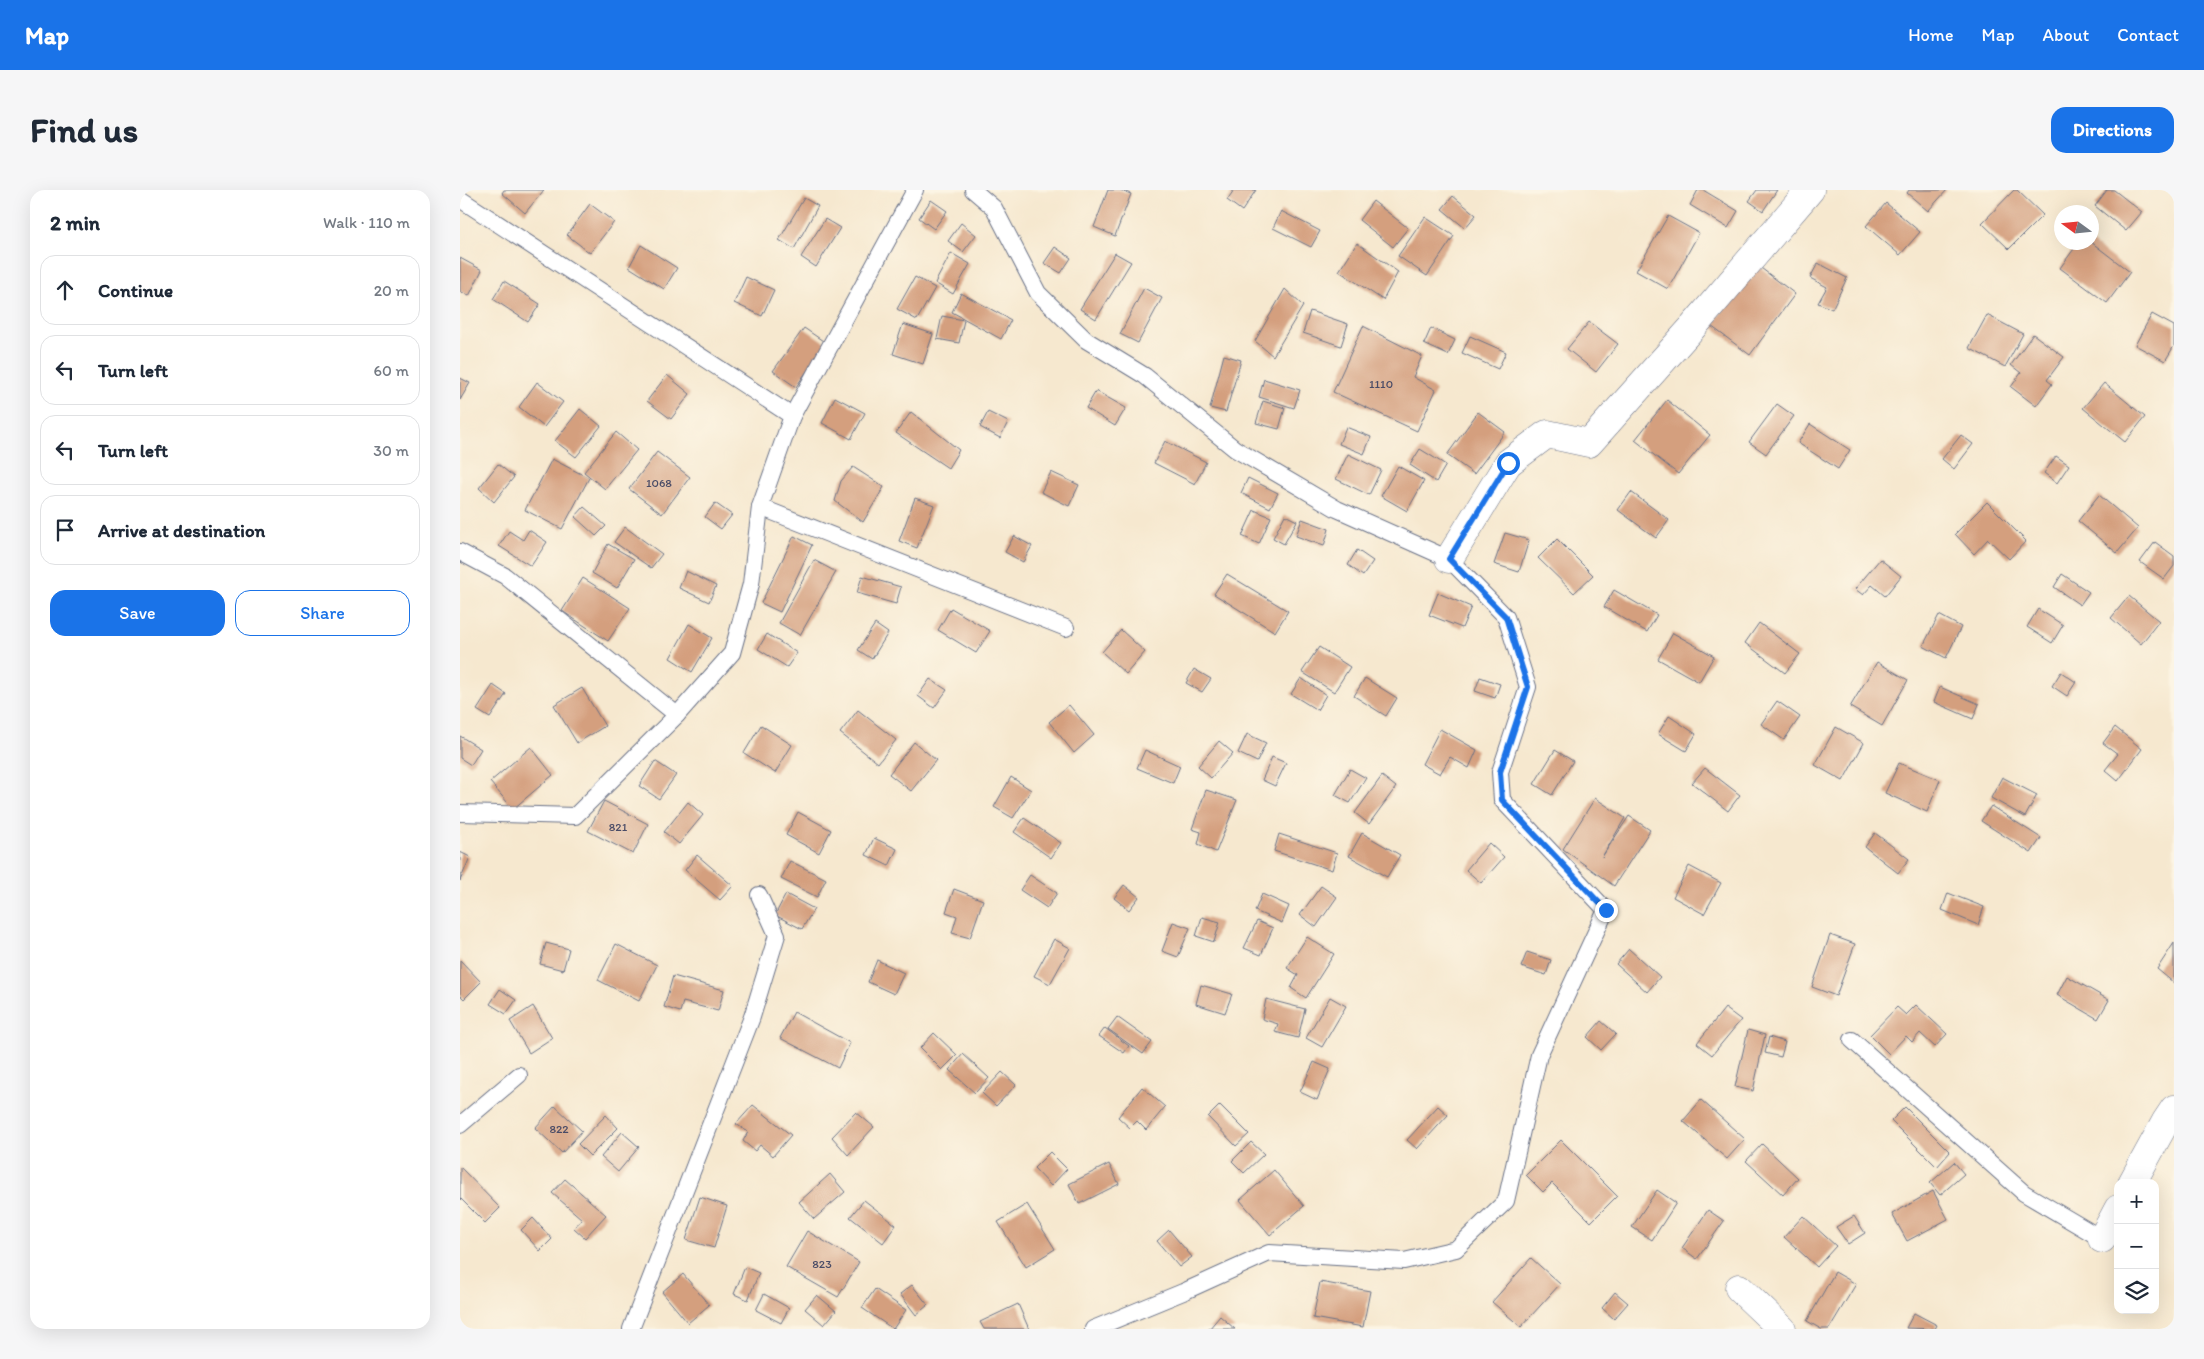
<!DOCTYPE html>
<meta charset="utf-8">
<style>
:root{--surface:#fff;--page:#f6f6f7;--text:#1f2937;--muted:#747a83;--line:#e0e1e3;--accent:#1a73e8}
body{margin:0;font-family:Itim,sans-serif;background:var(--page);color:var(--text)}
.controls{position:absolute;right:15px;bottom:15px;display:grid;overflow:hidden;border-radius:10px;box-shadow:0 5px 20px #0002}
.controls button{width:45px;height:45px;display:grid;place-items:center;padding:0;border:0;border-bottom:1px solid var(--line);background:var(--surface);color:var(--text);font:25px sans-serif}
.compass{position:absolute;left:1594px;top:15px;width:45px;height:45px;border-radius:50%;background:var(--surface);box-shadow:0 5px 20px #0002;rotate:285deg}
.stop{position:absolute;width:15px;height:15px;margin:-11px;border:4px solid #1a73e8;border-radius:50%;background:#fff}
.stop.end{background:#1a73e8;border-color:#fff;box-shadow:0 1px 5px #0008}
.list{margin:0;padding:0;list-style:none}
h2{display:flex;justify-content:space-between;align-items:center;height:65px;margin:0;padding:0 20px;font-size:21px}
h2 small{font-size:16px;font-weight:400;color:var(--muted)}
.list li{display:grid;grid-template-columns:32px 1fr auto;gap:15px;align-items:center;box-sizing:border-box;height:70px;margin:0 10px 10px;padding:0 10px;border:1px solid var(--line);border-radius:15px}
.list b{display:block;font-size:19px;white-space:nowrap}
.list em{font-size:16px;font-style:normal;color:var(--muted)}
.actions{display:flex;gap:10px;padding:15px 20px}
.actions a{flex:1;padding:11px 0;border:1px solid var(--accent);border-radius:15px;text-align:center;font-size:18px;color:var(--accent)}
.actions .main{background:var(--accent);color:#fff}
.icon{flex:none;width:28px;height:28px;fill:none;stroke:currentColor;stroke-width:2;stroke-linecap:round;stroke-linejoin:round}
.map{position:relative;flex:none;width:1714px;height:1139px;overflow:hidden;border-radius:15px}
header{display:flex;align-items:center;gap:30px;box-sizing:border-box;height:70px;padding:0 25px;background:var(--accent);color:#fff}
header strong{font-size:24px}
nav{display:flex;gap:28px;margin-inline-start:auto;font-size:18px}
.intro{display:flex;align-items:center;justify-content:space-between;box-sizing:border-box;height:120px;padding:0 30px}
h1{margin:0;font-size:35px}
.button{padding:12px 22px;border-radius:15px;background:var(--accent);color:#fff;font-size:18px;font-weight:700}
main{display:flex;gap:30px;padding:0 30px}
aside{flex:1;background:var(--surface);border-radius:15px;box-shadow:0 5px 20px #0002}
.map>svg:first-child{display:block}
.building{fill:#d49f7e}
.lines{fill:none;stroke-linecap:round;stroke-linejoin:round}
.service-casing{stroke:#687086;stroke-width:18}
.minor-casing{stroke:#687086;stroke-width:29}
.service{stroke:#fff;stroke-width:16}
.minor{stroke:#fff;stroke-width:28}
.route{stroke:#1a73e8;stroke-width:6}
.labels{text-anchor:middle;stroke-width:4;stroke-linejoin:round;paint-order:stroke}
.number-label{font-size:12px;fill:#494b66}
</style>
<header>
<strong>Map</strong>
<nav><a>Home</a><a>Map</a><a>About</a><a>Contact</a></nav>
</header>
<div class="intro"><h1>Find us</h1><a class="button">Directions</a></div>
<main>
<aside>
<h2>2 min<small>Walk · 110 m</small></h2>
<ul class="list">
<li><svg class="icon" aria-label="ahead" viewBox="0 0 24 24"><path d="M12 20V5M6 11l6-6 6 6"/></svg><div><b>Continue</b></div><em>20 m</em></li>
<li><svg class="icon" aria-label="left" viewBox="0 0 24 24"><path d="M17 20v-9H6M10 6l-5 5 5 5"/></svg><div><b>Turn left</b></div><em>60 m</em></li>
<li><svg class="icon" aria-label="left" viewBox="0 0 24 24"><path d="M17 20v-9H6M10 6l-5 5 5 5"/></svg><div><b>Turn left</b></div><em>30 m</em></li>
<li><svg class="icon" aria-label="arrive" viewBox="0 0 24 24"><path d="M6 21V4h12l-3 4 3 4H6"/></svg><div><b>Arrive at destination</b></div></li>
</ul>
<div class="actions"><a class="main">Save</a><a>Share</a></div>
</aside>
<div class="map">
<svg width="1714" height="1139" viewBox="0 0 1714 1139">
<rect width="100%" height="100%" fill="#fcf5e5"/>
<filter id="ink" filterUnits="userSpaceOnUse"><feTurbulence type="fractalNoise" baseFrequency=".02" numOctaves="2"/><feDisplacementMap in="SourceGraphic" scale="10" xChannelSelector="R" yChannelSelector="G"/><feConvolveMatrix kernelMatrix="1 2 1 2 8 2 1 2 1" color-interpolation-filters="sRGB"/></filter>
<filter id="wash" filterUnits="userSpaceOnUse"><feTurbulence type="fractalNoise" baseFrequency=".0096" numOctaves="4" result="noise"/><feDisplacementMap in="SourceGraphic" scale="20" xChannelSelector="R" yChannelSelector="G"/><feGaussianBlur stdDeviation="1.12" result="paint"/><feColorMatrix in="noise" values="0 0 0 0 0 0 0 0 0 0 0 0 0 0 0 0 0 1.4 0 .05"/><feComposite in="paint" operator="in"/></filter>
<g filter="url(#wash)">
<rect width="100%" height="100%" fill="#f6e8cf"/>
<g id="blocks">
<g class="building">
<path d="M44,0H84L65,23L42,3Z"/>
<path d="M648,0H660L671,4L655,46L634,37Z"/>
<path d="M774,0H796L782,21L767,10Z"/>
<path d="M1238,0H1243L1278,21L1268,38L1230,15Z"/>
<path d="M1297,0H1317L1303,21L1289,11Z"/>
<path d="M1449,0H1487L1468,21L1447,3Z"/>
<path d="M1554,0H1557L1583,25L1549,59L1522,33Z"/>
<path d="M1647,0H1654L1682,22L1666,41L1635,16Z"/>
<path d="M993,6L1016,25L1005,38L982,19Z"/>
<path d="M344,8L358,16L334,59L319,50Z"/>
<path d="M471,10L487,21L474,39L459,28Z"/>
<path d="M913,11L948,38L933,57L899,30Z"/>
<path d="M1426,13L1460,42L1440,65L1406,36Z"/>
<path d="M130,14L154,32L130,63L107,45Z"/>
<path d="M821,21L860,41L851,57L813,38Z"/>
<path d="M1208,26L1239,43L1208,99L1176,81Z"/>
<path d="M965,27L994,46L967,86L938,66Z"/>
<path d="M365,29L380,38L356,77L341,67Z"/>
<path d="M501,33L516,45L503,62L488,51Z"/>
<path d="M1619,52H1631L1670,82L1647,113L1600,78Z"/>
<path d="M897,53L938,82L923,110L879,81Z"/>
<path d="M181,55L217,78L204,99L169,77Z"/>
<path d="M595,57L611,68L601,83L584,73Z"/>
<path d="M491,63L510,74L493,104L475,93Z"/>
<path d="M655,63L671,72L636,129L620,119Z"/>
<path d="M0,68L22,80L9,106L0,101Z"/>
<path d="M1358,73L1387,88L1372,119L1358,113L1367,97L1350,88Z"/>
<path d="M1297,75L1335,104L1290,165L1251,136Z"/>
<path d="M286,87L314,100L302,126L274,113Z"/>
<path d="M455,87L475,98L457,130L437,119Z"/>
<path d="M44,91L80,114L68,132L33,109Z"/>
<path d="M684,98L702,108L678,153L660,144Z"/>
<path d="M825,99L843,116L813,166L795,151Z"/>
<path d="M501,103L551,130L541,149L492,122Z"/>
<path d="M850,121L888,134L881,156L843,143Z"/>
<path d="M1692,124L1714,136V156L1705,171L1675,155Z"/>
<path d="M1527,125L1563,144L1545,177L1509,158Z"/>
<path d="M482,126L504,130L499,153L477,149Z"/>
<path d="M1129,132L1158,154L1136,182L1107,159Z"/>
<path d="M443,134L473,144L463,174L433,164Z"/>
<path d="M903,136L962,166L953,187L976,200L957,241L873,202Z"/>
<path d="M344,138L366,153L336,197L313,181Z"/>
<path d="M971,138L995,150L988,165L964,154Z"/>
<path d="M1573,144L1604,167L1587,190L1592,194L1576,216L1551,197L1561,183L1551,175Z"/>
<path d="M1010,146L1046,162L1038,179L1002,163Z"/>
<path d="M764,165L781,170L766,222L750,218Z"/>
<path d="M207,185L230,204L211,229L187,211Z"/>
<path d="M0,188L10,193L0,210Z"/>
<path d="M804,189L840,200L834,218L799,207Z"/>
<path d="M77,192L103,212L84,237L59,217Z"/>
<path d="M1644,193L1685,227L1665,252L1623,218Z"/>
<path d="M636,201L666,218L655,236L626,218Z"/>
<path d="M375,207L405,223L391,249L362,233Z"/>
<path d="M1207,210L1250,245L1218,284L1175,250Z"/>
<path d="M803,211L825,218L819,239L796,233Z"/>
<path d="M1317,214L1334,226L1306,264L1289,252Z"/>
<path d="M120,219L141,236L116,267L95,251Z"/>
<path d="M451,222L499,260L488,278L436,243Z"/>
<path d="M528,222L548,232L540,248L520,237Z"/>
<path d="M1018,222L1045,242L1014,284L987,265Z"/>
<path d="M1350,234L1390,260L1378,279L1338,253Z"/>
<path d="M886,237L911,247L904,264L879,254Z"/>
<path d="M156,242L177,260L145,299L124,282Z"/>
<path d="M1501,245L1513,254L1494,279L1482,269Z"/>
<path d="M705,251L746,272L735,294L694,273Z"/>
<path d="M960,259L986,275L976,292L950,275Z"/>
<path d="M197,262L230,287L202,324L169,299Z"/>
<path d="M888,264L921,280L909,305L876,289Z"/>
<path d="M1596,266L1609,275L1597,293L1584,283Z"/>
<path d="M92,269L129,288L102,339L65,320Z"/>
<path d="M38,274L54,287L34,312L19,298Z"/>
<path d="M938,276L964,291L947,321L921,306Z"/>
<path d="M393,277L424,297L403,332L375,311L381,291Z"/>
<path d="M591,282L619,295L609,316L581,302Z"/>
<path d="M788,288L818,303L810,318L781,303Z"/>
<path d="M1171,302L1209,330L1196,348L1158,320Z"/>
<path d="M1639,305L1678,338L1657,363L1618,331Z"/>
<path d="M455,308L474,315L457,358L439,351Z"/>
<path d="M1527,312L1566,351L1549,369L1528,349L1514,364L1495,344Z"/>
<path d="M255,313L272,325L261,339L245,327Z"/>
<path d="M124,317L146,336L136,346L115,327Z"/>
<path d="M794,320L811,327L799,354L782,346Z"/>
<path d="M825,325L837,331L824,354L813,348Z"/>
<path d="M842,329L869,339L864,356L836,346Z"/>
<path d="M165,337L202,364L191,378L154,352Z"/>
<path d="M69,340L87,352L71,376L39,356L49,341L63,350Z"/>
<path d="M1045,343L1069,350L1059,382L1034,374Z"/>
<path d="M334,346L352,355L320,422L301,413Z"/>
<path d="M554,346L572,356L563,372L545,362Z"/>
<path d="M1097,349L1133,385L1114,403L1078,368Z"/>
<path d="M1695,352L1714,366V376L1704,389L1680,372Z"/>
<path d="M148,354L174,369L157,398L132,383Z"/>
<path d="M897,360L913,371L903,386L888,375Z"/>
<path d="M1420,369L1441,386L1425,406L1412,395L1403,405L1395,399Z"/>
<path d="M354,370L376,382L340,445L319,433Z"/>
<path d="M226,381L256,396L249,412L219,398Z"/>
<path d="M767,384L828,421L815,442L754,404Z"/>
<path d="M1602,384L1629,402L1620,415L1594,397Z"/>
<path d="M402,386L441,397L436,414L397,403Z"/>
<path d="M123,388L170,418L148,451L102,421Z"/>
<path d="M1154,400L1197,425L1187,442L1144,417Z"/>
<path d="M978,403L1011,417L1002,438L969,425Z"/>
<path d="M1669,406L1699,431L1681,454L1651,428Z"/>
<path d="M491,418L530,441L516,463L478,440Z"/>
<path d="M1578,419L1603,435L1592,453L1567,437Z"/>
<path d="M1479,425L1501,437L1486,468L1463,456Z"/>
<path d="M1299,433L1340,464L1325,483L1285,453Z"/>
<path d="M229,434L252,448L232,482L210,468Z"/>
<path d="M415,434L428,443L412,469L398,460Z"/>
<path d="M661,440L685,462L666,484L642,462Z"/>
<path d="M1213,443L1254,466L1239,492L1198,469Z"/>
<path d="M307,444L337,463L327,477L298,459Z"/>
<path d="M859,457L890,477L874,502L842,482Z"/>
<path d="M1417,472L1448,490L1422,536L1390,517Z"/>
<path d="M734,479L751,489L742,502L726,493Z"/>
<path d="M1601,482L1616,492L1607,506L1592,496Z"/>
<path d="M1020,487L1040,494L1035,508L1015,501Z"/>
<path d="M841,488L866,505L857,520L831,504Z"/>
<path d="M905,488L937,508L926,526L894,506Z"/>
<path d="M470,489L487,500L474,518L458,506Z"/>
<path d="M33,495L46,504L30,528L17,520Z"/>
<path d="M1480,497L1519,514L1513,529L1474,512Z"/>
<path d="M122,498L145,536L117,553L94,515Z"/>
<path d="M1317,511L1340,527L1324,550L1301,534Z"/>
<path d="M609,515L634,545L614,563L589,532Z"/>
<path d="M398,520L436,550L418,573L380,543Z"/>
<path d="M1209,526L1236,544L1226,561L1198,544Z"/>
<path d="M301,535L332,555L315,583L284,563Z"/>
<path d="M1376,537L1404,553L1383,591L1355,575Z"/>
<path d="M1655,537L1682,559L1658,591L1645,580L1658,564L1643,553Z"/>
<path d="M980,539L1017,560L1009,578L990,567L980,584L962,574Z"/>
<path d="M787,544L806,553L797,572L778,563Z"/>
<path d="M0,546L21,559L11,575L0,568Z"/>
<path d="M759,551L773,563L751,588L738,576Z"/>
<path d="M454,552L476,570L451,601L429,584Z"/>
<path d="M71,557L93,585L53,619L30,592Z"/>
<path d="M685,560L720,576L713,593L677,578Z"/>
<path d="M1095,560L1113,571L1092,605L1074,594Z"/>
<path d="M812,567L826,573L815,596L802,590Z"/>
<path d="M195,571L216,585L199,609L179,596Z"/>
<path d="M1439,573L1480,590L1467,622L1425,603Z"/>
<path d="M1245,578L1280,605L1268,621L1232,593Z"/>
<path d="M890,579L906,588L890,613L875,605Z"/>
<path d="M922,586L936,597L909,634L895,623Z"/>
<path d="M551,587L571,600L553,628L534,617Z"/>
<path d="M1542,587L1577,605L1565,627L1531,608Z"/>
<path d="M746,600L777,610L756,662L738,654L741,642L732,639Z"/>
<path d="M1135,608L1165,628L1142,667L1169,626L1190,640L1154,696L1103,659Z"/>
<path d="M144,611L188,634L173,664L128,641Z"/>
<path d="M228,612L243,625L219,654L204,642Z"/>
<path d="M1531,616L1581,648L1571,663L1521,631Z"/>
<path d="M338,622L371,640L359,663L326,645Z"/>
<path d="M564,628L601,653L591,668L554,642Z"/>
<path d="M902,643L940,665L927,687L889,666Z"/>
<path d="M1415,643L1449,669L1438,683L1405,657Z"/>
<path d="M819,644L877,663L872,680L814,661Z"/>
<path d="M414,648L437,659L429,676L406,665Z"/>
<path d="M1029,653L1044,667L1021,693L1006,680Z"/>
<path d="M0,662L10,667L0,691Z"/>
<path d="M237,665L273,696L260,710L225,680Z"/>
<path d="M330,671L366,689L357,707L321,689Z"/>
<path d="M1229,676L1261,693L1244,724L1213,707Z"/>
<path d="M570,685L597,703L587,718L560,700Z"/>
<path d="M664,695L679,707L669,720L654,708Z"/>
<path d="M861,696L877,707L856,737L840,725Z"/>
<path d="M494,699L523,710L510,748L492,743L497,726L486,722Z"/>
<path d="M1488,703L1524,717L1518,735L1482,720Z"/>
<path d="M326,704L354,719L342,739L315,725Z"/>
<path d="M802,704L829,716L822,733L795,721Z"/>
<path d="M742,727L760,732L754,752L736,746Z"/>
<path d="M797,731L813,738L801,765L784,758Z"/>
<path d="M713,732L730,738L718,767L702,761Z"/>
<path d="M1370,745L1395,754L1376,806L1352,797Z"/>
<path d="M847,747L874,764L846,808L831,798L838,785L827,778Z"/>
<path d="M594,749L610,758L590,794L574,786Z"/>
<path d="M86,753L109,759L103,780L80,774Z"/>
<path d="M1714,753V793L1697,779Z"/>
<path d="M156,754L197,775L179,811L138,790Z"/>
<path d="M1169,759L1200,787L1187,802L1156,774Z"/>
<path d="M1067,762L1091,770L1086,785L1061,777Z"/>
<path d="M0,770L21,792L4,809L0,805Z"/>
<path d="M417,770L444,783L434,804L408,792Z"/>
<path d="M213,786L264,800L258,821L223,812L220,822L204,817Z"/>
<path d="M1607,786L1649,810L1638,829L1597,805Z"/>
<path d="M741,795L772,804L765,823L736,814Z"/>
<path d="M40,799L56,810L46,824L30,814Z"/>
<path d="M870,807L886,816L862,857L846,848Z"/>
<path d="M806,809L845,819L838,848L815,842L818,834L802,829Z"/>
<path d="M1456,815L1487,844L1475,857L1460,843L1452,852L1446,846L1429,864L1410,845L1437,817L1446,825Z"/>
<path d="M73,816L92,848L69,863L50,831Z"/>
<path d="M1265,818L1281,830L1252,865L1237,853Z"/>
<path d="M334,822L390,853L378,878L320,848Z"/>
<path d="M657,827L692,852L683,864L648,839Z"/>
<path d="M1141,831L1156,844L1141,860L1127,847Z"/>
<path d="M645,838L669,856L664,863L639,846Z"/>
<path d="M1288,840L1305,845L1293,901L1275,897Z"/>
<path d="M474,843L497,865L482,880L460,858Z"/>
<path d="M1309,847L1325,852L1321,867L1305,863Z"/>
<path d="M503,864L529,888L515,903L489,880Z"/>
<path d="M854,872L870,879L857,910L840,902Z"/>
<path d="M542,882L556,895L536,916L522,903Z"/>
<path d="M682,897L705,917L686,940L677,931L670,938L658,927Z"/>
<path d="M1241,910L1285,949L1267,969L1223,931Z"/>
<path d="M293,915L331,945L313,966L300,955L295,961L283,951L288,942L276,934Z"/>
<path d="M760,915L789,944L776,956L748,927Z"/>
<path d="M95,916L122,941L102,963L75,938Z"/>
<path d="M978,916L988,925L957,959L947,950Z"/>
<path d="M1445,917L1490,962L1477,977L1431,931Z"/>
<path d="M396,922L414,937L388,965L372,947Z"/>
<path d="M146,925L158,938L130,966L118,954Z"/>
<path d="M162,942L179,957L158,982L141,967Z"/>
<path d="M1101,950L1157,1006L1131,1032L1092,993L1083,1002L1066,985Z"/>
<path d="M791,952L804,964L784,983L772,971Z"/>
<path d="M1302,954L1338,988L1323,1005L1286,971Z"/>
<path d="M590,962L607,979L591,996L574,978Z"/>
<path d="M1494,972L1504,984L1480,1005L1470,993Z"/>
<path d="M649,974L659,994L619,1014L609,994Z"/>
<path d="M0,977L40,1018L25,1033L0,1008Z"/>
<path d="M814,980L844,1016L810,1045L780,1010Z"/>
<path d="M370,984L385,1002L354,1029L339,1012Z"/>
<path d="M105,989L146,1025L125,1048L114,1038L122,1029L92,1003Z"/>
<path d="M1197,1000L1216,1013L1192,1050L1172,1037Z"/>
<path d="M1473,1001L1488,1029L1447,1051L1432,1024Z"/>
<path d="M240,1007L267,1016L254,1058L226,1050Z"/>
<path d="M404,1010L436,1035L423,1053L390,1027Z"/>
<path d="M567,1014L595,1059L566,1077L538,1032Z"/>
<path d="M1248,1020L1264,1031L1237,1069L1222,1058Z"/>
<path d="M1343,1026L1376,1056L1357,1077L1324,1047Z"/>
<path d="M1394,1026L1405,1043L1388,1054L1376,1037Z"/>
<path d="M73,1028L92,1049L80,1061L61,1040Z"/>
<path d="M709,1040L732,1067L719,1077L697,1051Z"/>
<path d="M347,1041L399,1072L378,1107L326,1077Z"/>
<path d="M1071,1068L1100,1094L1061,1137L1032,1112Z"/>
<path d="M285,1077L299,1083L288,1110L274,1104Z"/>
<path d="M1375,1082L1396,1094L1369,1139H1361L1347,1131Z"/>
<path d="M223,1084L249,1115L228,1133L202,1102Z"/>
<path d="M860,1092L910,1101L903,1137L853,1128Z"/>
<path d="M452,1095L468,1115L456,1125L440,1104Z"/>
<path d="M415,1099L446,1120L433,1139L402,1118Z"/>
<path d="M1155,1102L1168,1113L1154,1129L1142,1118Z"/>
<path d="M304,1104L329,1118L321,1133L296,1120Z"/>
<path d="M357,1105L376,1121L364,1135L345,1119Z"/>
<path d="M558,1114L569,1139H524L520,1132Z"/>
<path d="M1454,1123L1477,1135L1475,1139L1446,1138Z"/>
<path d="M760,1126L775,1139H749Z"/>
</g>
</g>
</g>
<g filter="url(#ink)">
<use href="#blocks" fill-opacity="0" stroke="#687086" stroke-width="1"/>
<g class="lines">
<g class="service-casing">
<g id="service">
<path d="M513,0L534,18L578,103L626,150L685,186L775,259L877,319L989,369L1046,427L1068,497L1040,582L1042,610L1146,720L1079,865L1046,1011L996,1059L944,1071L809,1063L723,1102L633,1139"/>
<path d="M0,9L332,226L300,317L291,394L272,463L217,525L115,626L0,623"/>
<path d="M332,226L455,0"/>
<path d="M300,317L606,438"/>
<path d="M0,362L45,386L217,525"/>
<path d="M1392,850L1564,1003L1642,1049"/>
<path d="M0,935L59,885"/>
<path d="M171,1139L292,827L317,745L299,705"/>
</g>
</g>
<g class="minor-casing">
<g id="minor">
<path d="M989,369L1048,273L1087,244L1129,253L1232,138L1350,0"/>
<path d="M1672,993L1706,931L1714,919"/>
<path d="M1642,1049L1658,1019"/>
<path d="M1279,1098L1322,1139"/>
</g>
</g>
<use href="#service" class="service"/>
<use href="#minor" class="minor"/>
</g>
</g>
<g class="lines" filter="url(#ink)">
<path class="route" d="M1048,273L989,369L1046,427L1068,497L1040,582L1042,610L1146,720"/>
</g>
<g class="labels">
<g class="number-label">
<text x="921" y="198">1110</text>
<text x="199" y="297">1068</text>
<text x="158" y="641">821</text>
<text x="99" y="943">822</text>
<text x="362" y="1078">823</text>
</g>
</g>
</svg>
<div class="controls">
<button>+</button>
<button>−</button>
<button><svg class="icon" aria-label="layers" viewBox="0 0 24 24"><path d="M12 4l9 5-9 5-9-5zM3 14l9 5 9-5"/></svg></button>
</div>
<svg class="compass" viewBox="-18 -18 36 36"><path d="M0-13l5 13h-10z" fill="#e53935"/><path d="M0 13l5-13h-10z" fill="#747a83"/></svg>
<div class="stop" style="left:1048px;top:273px"></div>
<div class="stop end" style="left:1146px;top:720px"></div>
</div>
</main>
